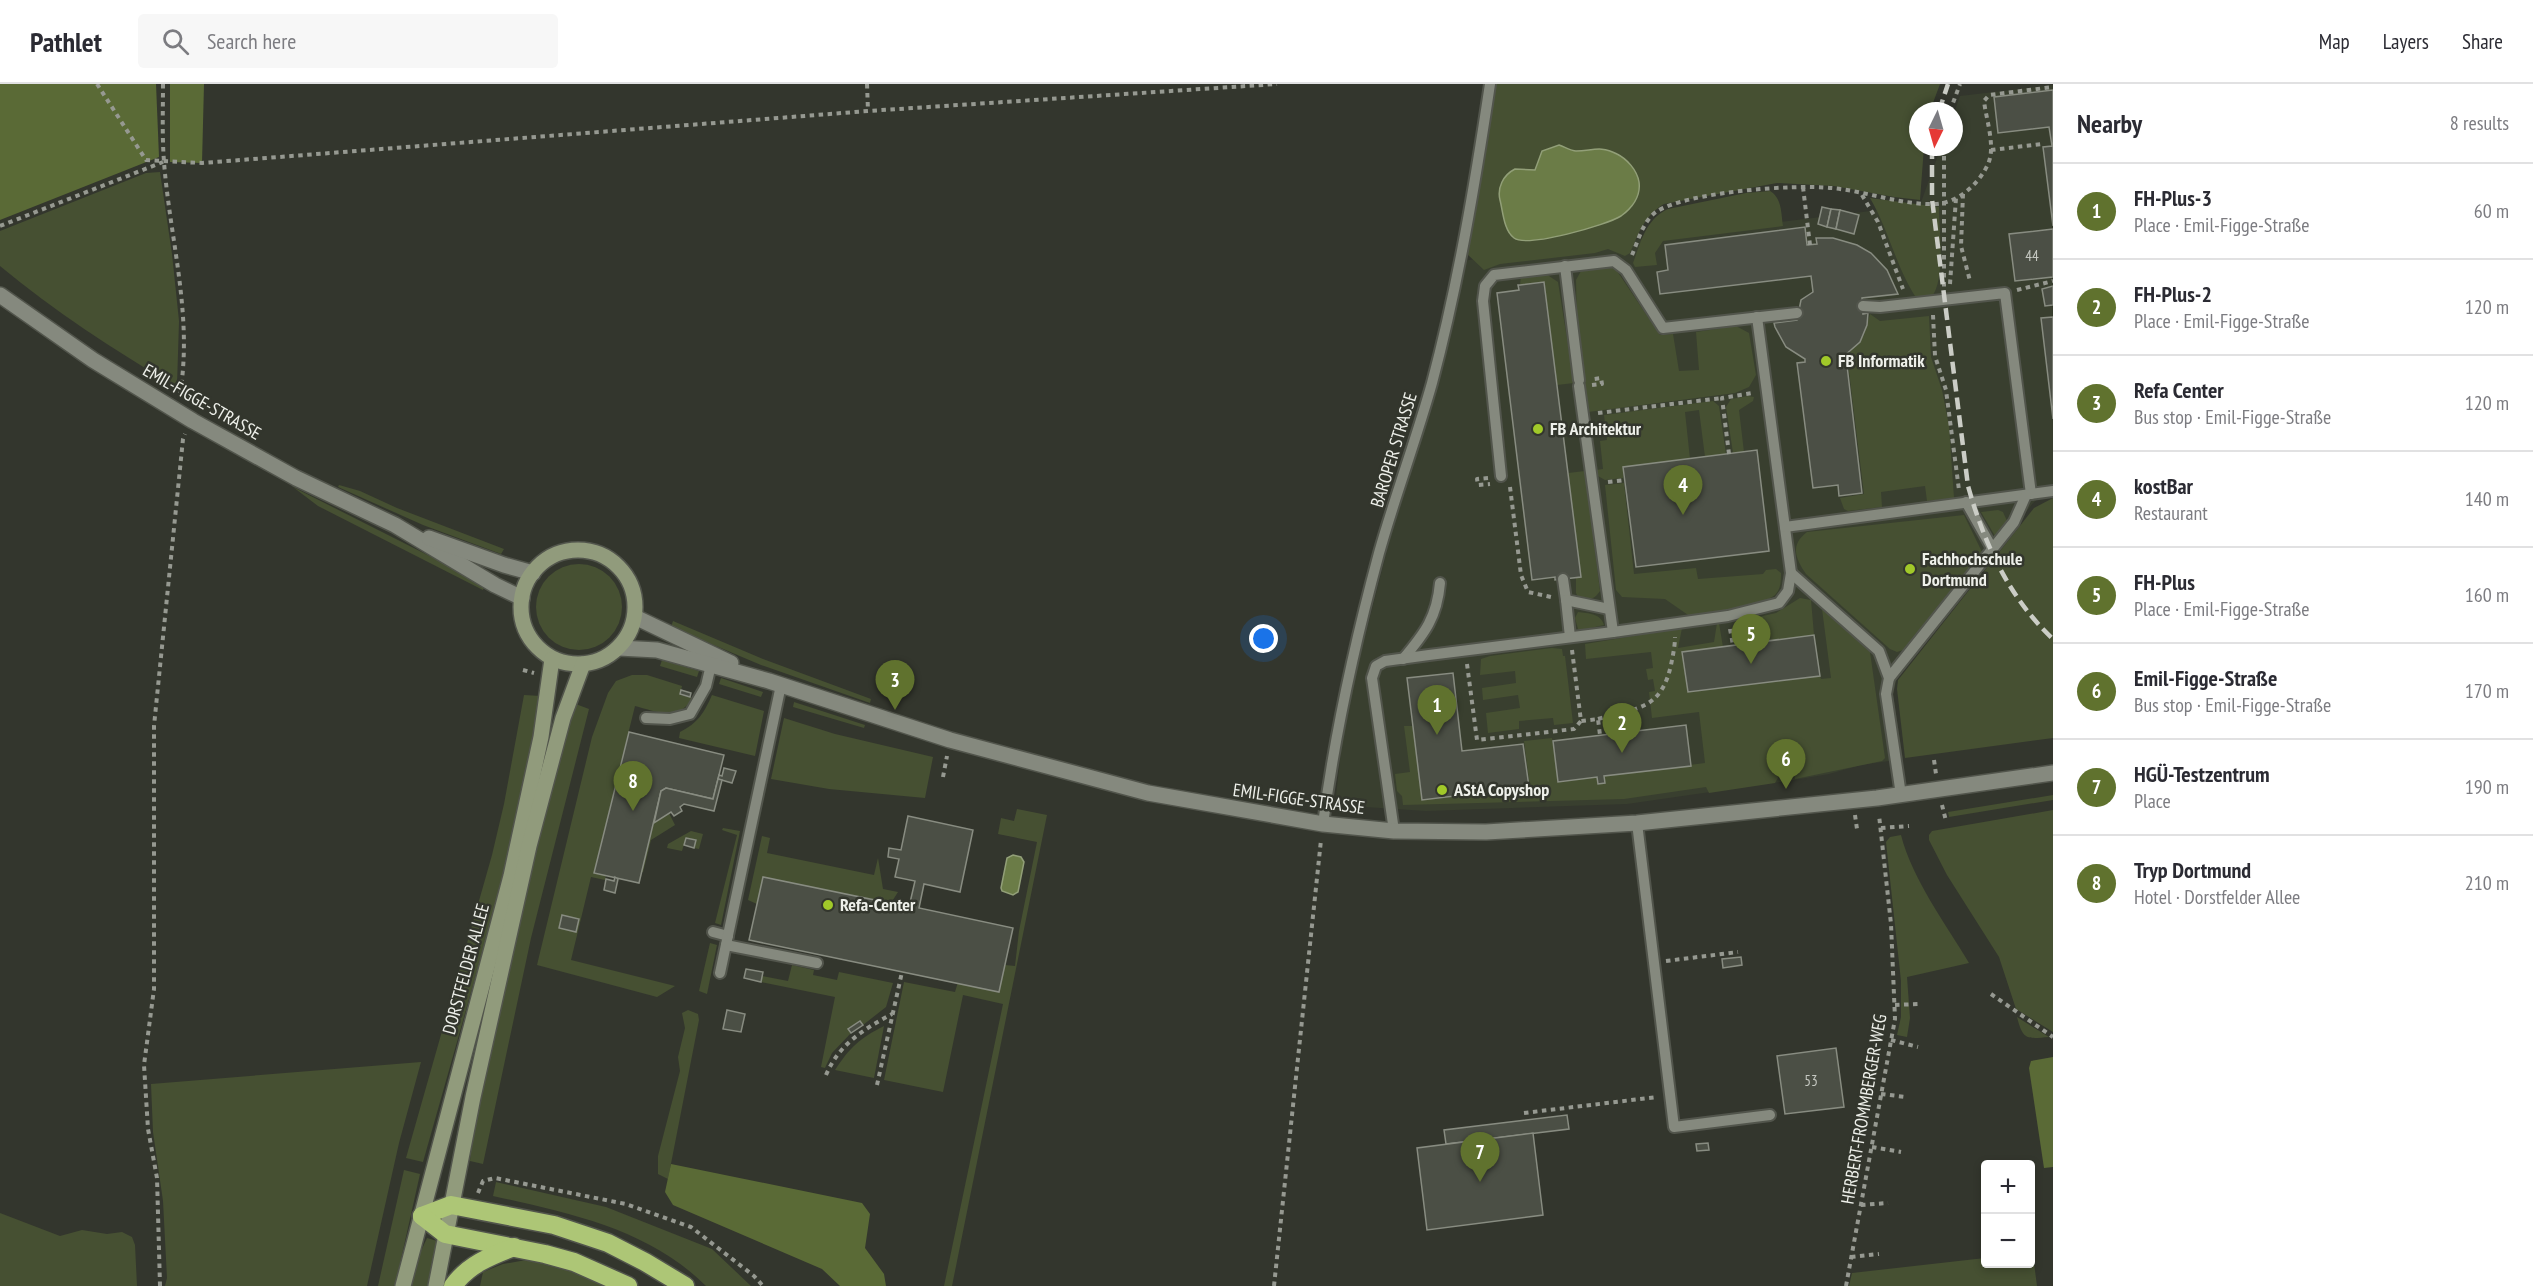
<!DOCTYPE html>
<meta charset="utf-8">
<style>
:root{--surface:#fff;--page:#f7f7f7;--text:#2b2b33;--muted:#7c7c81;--line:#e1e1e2;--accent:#60722e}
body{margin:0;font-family:"PT Sans Narrow",sans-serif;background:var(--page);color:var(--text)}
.controls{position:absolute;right:18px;bottom:18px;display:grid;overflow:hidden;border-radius:6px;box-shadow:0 3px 9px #0003}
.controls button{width:54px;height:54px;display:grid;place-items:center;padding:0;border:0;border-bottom:2px solid var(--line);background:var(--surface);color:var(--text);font:30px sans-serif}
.compass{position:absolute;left:1909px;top:18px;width:54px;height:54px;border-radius:50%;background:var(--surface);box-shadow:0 3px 9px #0003;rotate:185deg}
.you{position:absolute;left:1264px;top:555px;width:21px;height:21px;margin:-15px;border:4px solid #fff;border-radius:50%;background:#1a73e8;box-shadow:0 0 0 9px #1a73e833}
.badge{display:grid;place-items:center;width:39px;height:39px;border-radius:50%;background:var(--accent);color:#fff;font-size:20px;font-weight:700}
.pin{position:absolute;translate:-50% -50px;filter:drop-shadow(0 2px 3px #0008)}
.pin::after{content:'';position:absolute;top:32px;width:21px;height:18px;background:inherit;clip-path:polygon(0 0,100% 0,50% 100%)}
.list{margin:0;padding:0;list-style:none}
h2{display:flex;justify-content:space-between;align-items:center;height:78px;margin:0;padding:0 24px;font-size:26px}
h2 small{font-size:20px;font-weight:400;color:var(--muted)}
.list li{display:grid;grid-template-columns:39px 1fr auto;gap:18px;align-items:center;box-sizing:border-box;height:96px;padding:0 24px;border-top:2px solid var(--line)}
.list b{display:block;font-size:22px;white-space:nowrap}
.list p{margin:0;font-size:20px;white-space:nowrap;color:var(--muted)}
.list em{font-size:20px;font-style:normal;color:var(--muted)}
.icon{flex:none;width:33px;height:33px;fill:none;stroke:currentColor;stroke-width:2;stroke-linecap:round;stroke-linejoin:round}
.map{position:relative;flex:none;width:2053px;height:1202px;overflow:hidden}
header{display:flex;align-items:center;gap:36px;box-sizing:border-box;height:84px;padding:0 30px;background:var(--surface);border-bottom:2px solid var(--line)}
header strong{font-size:28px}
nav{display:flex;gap:33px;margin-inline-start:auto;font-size:21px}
.search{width:420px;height:54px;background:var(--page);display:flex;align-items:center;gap:15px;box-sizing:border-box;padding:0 21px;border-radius:6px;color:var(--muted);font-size:22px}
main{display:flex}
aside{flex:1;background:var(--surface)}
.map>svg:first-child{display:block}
.built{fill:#393f2f}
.green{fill:#465032}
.forest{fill:#5a6a36}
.water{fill:#6b7c47;stroke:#929f78;stroke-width:1.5}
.building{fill:#4b4f45;stroke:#888c81;stroke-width:1.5}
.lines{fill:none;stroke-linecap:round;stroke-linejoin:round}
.service-casing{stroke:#52554c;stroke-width:14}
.tertiary-casing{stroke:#52554c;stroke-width:18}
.secondary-casing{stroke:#52554c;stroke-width:18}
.motorway-casing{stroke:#52554c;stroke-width:21}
.path{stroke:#969991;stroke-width:4;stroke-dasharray:4.5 4.5;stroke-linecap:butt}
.service{stroke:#85897e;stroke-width:10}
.tertiary{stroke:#85897e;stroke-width:15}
.secondary{stroke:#919b7c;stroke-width:15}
.motorway{stroke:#adc676;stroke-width:18}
.rail{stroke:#cbcdc6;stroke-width:4.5;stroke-dasharray:12 6;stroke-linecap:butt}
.poi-dot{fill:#a1c929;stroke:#33362d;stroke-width:2}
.labels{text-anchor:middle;stroke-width:5;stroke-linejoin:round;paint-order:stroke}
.number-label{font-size:15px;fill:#c5c8c1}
.poi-label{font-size:18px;font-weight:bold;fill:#eef0ea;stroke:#33362d;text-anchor:start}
.street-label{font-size:18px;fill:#eef0ea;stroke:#33362d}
</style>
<header>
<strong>Pathlet</strong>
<div class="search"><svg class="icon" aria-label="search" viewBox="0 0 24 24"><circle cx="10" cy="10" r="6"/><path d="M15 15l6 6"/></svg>Search here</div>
<nav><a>Map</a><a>Layers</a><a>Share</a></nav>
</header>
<main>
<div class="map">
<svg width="2053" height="1202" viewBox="0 0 2053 1202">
<rect width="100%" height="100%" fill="#33362d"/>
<path class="built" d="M2053,1V402L2033,419L1897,595L1893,611L1903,675L1861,681L1829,690L1794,696L1627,720L1426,727L1335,721L1342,657L1357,584L1461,177L1920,121L1941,63H1954V29L1960,12Z"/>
<g class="green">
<path d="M1495,0H1940L1930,27H1918V63H1924L1920,116L1894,113L1834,102L1777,99L1664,120C1644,132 1639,149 1630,169L1625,172L1608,165L1595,169L1500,180L1484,186L1466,169Z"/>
<path d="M160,88L172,170L179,237L177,301H173C113,265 54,227 0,182V147L146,89Z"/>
<path d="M1770,107C1782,114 1781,129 1783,142L1663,157L1655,169L1657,181L1635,183L1633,179C1641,157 1646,135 1668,125L1746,109Z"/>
<path d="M1870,114L1939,123C1939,146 1946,196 1931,214L1917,215C1896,184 1889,146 1870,114Z"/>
<path d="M1609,182L1617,187L1660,251L1673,250L1679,287L1699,286L1696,248L1736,242L1749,249L1756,291L1749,303L1735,309L1588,328L1577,242L1576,196L1581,187Z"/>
<path d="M1546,190L1558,198L1574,299L1557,301L1544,198L1520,201L1521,192Z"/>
<path d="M1870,230L1880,237L1929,232L1931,273L1942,306L1949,342L1954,414L1927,417L1925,402L1881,408L1882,423L1848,427L1844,425L1840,414L1864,410L1847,271L1864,251Z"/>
<path d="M1748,312L1754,313L1753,317L1739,326L1744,368L1733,369L1726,323L1731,315Z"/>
<path d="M1713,317L1719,322L1726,370L1705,373L1699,326L1685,328L1690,375L1623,383V394L1605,396L1598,392L1596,386L1603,385L1600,357L1607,356L1604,331Z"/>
<path d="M1585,387L1600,507C1594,516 1589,516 1579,515L1576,509V494L1581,493L1568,389Z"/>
<path d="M1624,399L1634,490L1696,484L1698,495L1763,490L1766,486L1776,485L1781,489C1781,497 1781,505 1775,511C1764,521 1708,529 1691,533L1665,515L1622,513L1616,506L1605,401Z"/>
<path d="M339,401L360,407L397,424L504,465L501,470L423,441L338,403Z"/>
<path d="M293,403L485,500L483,506L318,422Z"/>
<path d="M2053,414V654L1905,674L1897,605L1898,596L2034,424Z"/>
<path d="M1998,426L2003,428L2007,437L1995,452L1981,428Z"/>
<path d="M1964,431L1982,468L1903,566L1897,568L1890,565L1806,490C1795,474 1790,461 1807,448Z"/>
<circle cx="579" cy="523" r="43"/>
<path d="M1800,514L1811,516L1814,551L1744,560L1741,541L1745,536L1776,529Z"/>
<path d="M1822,525L1870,568L1885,674L1882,677L1795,695L1794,690L1779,692L1775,699L1709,709L1706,703L1624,715L1403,721L1402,712L1397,707L1395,690L1410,688L1404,642H1413L1422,716L1530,703L1524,657L1552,654L1558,698L1597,693L1598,700L1604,699V692L1705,679L1699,628L1652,634L1649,608L1655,607L1653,595L1648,596L1646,585L1653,584L1651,568L1586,575L1585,560L1682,544L1678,564L1714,558L1717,539H1719L1723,563L1682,568L1688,608L1820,592L1821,595L1831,594Z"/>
<path d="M1578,528C1589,529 1601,530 1604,541L1582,546L1578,545L1575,534Z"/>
<path d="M673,537L763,575L871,615L870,619L761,581L671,543Z"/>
<path d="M1552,564L1562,565L1563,572H1565L1573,639L1554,641L1553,634L1519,637V645L1488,649L1486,629L1520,624L1518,611L1483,616L1482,604L1516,599L1515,587L1480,591L1481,575L1490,572Z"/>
<path d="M662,576L699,587L697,593L660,582Z"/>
<path d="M632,591H647L682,602L680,611L692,614C680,638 654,627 635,622L594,788L606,791L605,796L591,793L571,876L675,902L657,913L537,881L592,653L608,609L616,597Z"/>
<path d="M721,594L763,608L761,613L719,600Z"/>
<path d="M524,611L541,612L523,707L502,799L423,1078L406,1074L492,771L504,720Z"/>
<path d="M712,611L764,627L755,672L679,654L680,648C698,639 704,629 712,611Z"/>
<path d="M794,618L865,641L864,644L793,623Z"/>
<path d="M573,619L589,625L531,854L483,1080L470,1077L472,1053L520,826Z"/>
<path d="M784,634L835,650L933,673L925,714L829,705L771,695Z"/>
<path d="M2053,711V716L1949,733L1948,728Z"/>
<path d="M1017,725L1047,731L952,1202H944L1003,920L963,911L943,1008L884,996L904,898L955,908L958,898L999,908L1005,881L1015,882L1019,847L1037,758L998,750L1001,734L1014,737Z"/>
<path d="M2053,726V948L2016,925L1999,873L1947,791L1929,756V751L1932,747Z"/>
<path d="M669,729L675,741L651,756L643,788H641L654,739Z"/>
<path d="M723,744L740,747L721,841L715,839L737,751L722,746Z"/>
<path d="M691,747L703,750L699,765L694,764L696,756L686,754L682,767L667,764L668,760Z"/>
<path d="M1901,751C1912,795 1946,840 1969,879L1907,893L1910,934L1907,953L1897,951L1901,933V897L1886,758L1890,753Z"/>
<path d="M762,752L770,754L767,769L874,791L878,774L883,805L898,808L891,819L763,793L757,820L748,816Z"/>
<path d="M710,859L717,861L707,910L699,907Z"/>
<path d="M792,881L814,886L813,891L837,896L839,888L893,899L886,923L863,941L860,937L848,944L851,949L832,969L825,984L821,983L835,913L761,898L762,892L788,897Z"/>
<path d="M688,926L698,930L699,936L668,1095L658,1090V1072L680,987L678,973L685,944L682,929Z"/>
<path d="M2017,933L2049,953C2026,955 2023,956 2017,933Z"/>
<path d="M884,942L874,994L835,986C850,963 860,954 884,942Z"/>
<path d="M421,978L399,1059L367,1202H165L167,1194L163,1117L153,1048L151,1000Z"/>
<path d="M404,1086L420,1090L395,1202H378Z"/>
<path d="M496,1098L606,1123L712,1165L751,1202H706C649,1145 569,1129 493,1112Z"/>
<path d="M0,1129L60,1152L82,1146L107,1150L122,1148L132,1153L135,1161L137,1202H0Z"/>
<path d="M427,1154L437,1157L428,1202H411L417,1176Z"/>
<path d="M2031,1156L2037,1202H1849L1852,1189L1985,1174L1986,1180H2030Z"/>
<path d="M526,1176C555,1180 582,1189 608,1202H480L483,1188L503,1180Z"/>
</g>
<g class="forest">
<path d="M0,0H156L159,73L0,136Z"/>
<path d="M170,0H204L202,79L170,78Z"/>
<path d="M2053,973V1083L2044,1084L2029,984L2031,977Z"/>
<path d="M671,1080L862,1119L870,1130L865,1164L884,1190L886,1202H840L822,1185L673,1121L665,1108Z"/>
</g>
<g class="water">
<path d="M1559,61C1565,63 1571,67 1576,67C1592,67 1600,61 1617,70C1627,75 1637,86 1639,98C1641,112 1632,124 1621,132C1607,141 1527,164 1514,154C1504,147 1503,128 1500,116C1497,104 1503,91 1515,85L1535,86L1542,67Z"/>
<path d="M1013,771L1021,773L1024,778L1018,808L1013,811L1002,807L1001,804L1007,774Z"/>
</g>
<g class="building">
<path d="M2053,6V142L2043,63L2052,62L2049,43L1998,49L1994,13Z"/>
<path d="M1822,123L1831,125L1827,143L1818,140Z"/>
<path d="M1831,125L1840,126L1836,145L1827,143Z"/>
<path d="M1840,126L1859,131L1854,150L1836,145Z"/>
<path d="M1805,143L1807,161L1817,160L1816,154H1833L1857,161L1871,169L1887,186L1898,210L1862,214L1863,230L1868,229L1867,241L1860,258L1844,272L1846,273L1862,409L1839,412L1838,401L1813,404L1797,279L1805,278V275L1786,263L1775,243L1774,239L1797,236L1801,216L1813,208L1811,192L1660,210L1657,188L1668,186L1665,161Z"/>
<path d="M2053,145V193L2015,197L2009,150Z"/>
<path d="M1544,198L1581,493L1555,496V493L1532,496L1497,209L1519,206L1518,201H1520Z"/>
<path d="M2053,202V221L2045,222L2042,205Z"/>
<path d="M2053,233V335L2041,234Z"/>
<path d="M1757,366L1769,467L1636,483L1623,383Z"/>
<path d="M1814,551L1820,592L1688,608L1682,568Z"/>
<path d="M1453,589L1462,667L1523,660L1529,703L1422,716L1407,594Z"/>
<path d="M681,606L691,609L690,613L680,610Z"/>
<path d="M1686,641L1691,682L1604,692L1605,699L1598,700L1597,693L1558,698L1553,657Z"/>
<path d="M629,648L724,671L713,715L666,704L661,707L639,799L594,789Z"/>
<path d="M724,684L736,687L732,699L718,695L719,691L722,692Z"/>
<path d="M718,695L722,696L714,727L684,720L680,723L682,727L674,732L671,728L654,739L661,707L666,704L713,715Z"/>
<path d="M908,732L973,746L960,808L924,800L919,824L1013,844L999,908L749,856L763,793L909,823L915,797L895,793L899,775L888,773L889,764L901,766Z"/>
<path d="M686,754L696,756L694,764L684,761Z"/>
<path d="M615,793L618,795L615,809L604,806L606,795L614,797Z"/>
<path d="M562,831L579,835L576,848L559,844Z"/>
<path d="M1741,873L1742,881L1723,884L1722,875Z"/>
<path d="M746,885L763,888L761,898L744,894Z"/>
<path d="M727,926L745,930L741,948L723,945Z"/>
<path d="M860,937L863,941L851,949L848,945Z"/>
<path d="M1836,964L1844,1023L1785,1030L1777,972Z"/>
<path d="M1567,1031L1569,1045L1446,1060L1444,1046Z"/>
<path d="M1533,1049L1543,1131L1427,1146L1417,1064Z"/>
<path d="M1708,1059L1709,1066L1697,1067L1696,1060Z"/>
</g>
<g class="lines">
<g class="service-casing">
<g id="service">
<path d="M1565,182L1579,296"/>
<path d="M1863,222L1880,223L2005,209L2031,410"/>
<path d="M1579,302L1613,548L1728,532L1779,519L1788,507L1791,489L1757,233"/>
<path d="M1501,392L1483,217L1485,202L1494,191L1614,177L1626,186L1663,244L1797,229"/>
<path d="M1966,418L1992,464"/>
<path d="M1785,443L2053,407"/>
<path d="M1791,489L1879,567L1889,594L1886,610L1901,711"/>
<path d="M1563,495L1566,516L1609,525"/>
<path d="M1566,516L1570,553"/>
<path d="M1403,575C1425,549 1437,533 1440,499"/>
<path d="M1889,594L2014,438L2026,411"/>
<path d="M646,634L670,635L690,630L706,602L711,581"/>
<path d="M1637,739L1674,1043L1770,1031"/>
<path d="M1323,740C1335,649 1355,558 1379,469C1395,412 1416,356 1432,299C1458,201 1475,100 1490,0"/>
<path d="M1394,747L1372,594L1376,582L1385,577L1429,571L1613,548"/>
<path d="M713,848L728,852"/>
<path d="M726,861L817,879"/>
<path d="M720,889L781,601"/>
</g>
</g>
<g class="tertiary-casing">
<g id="tertiary">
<path d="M0,211L93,276L193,337L296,394L395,441L495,501L522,514"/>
<path d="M429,454L504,481L533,489"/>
<path d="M635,533L731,579"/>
<path d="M619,564L657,566L769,597L950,656L1148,709L1323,740L1394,747L1486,748L1637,739L1877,714L2053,689"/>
</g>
</g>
<g class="secondary-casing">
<g id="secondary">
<circle cx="578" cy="523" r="57"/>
<path d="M403,1202L511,792L541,653L552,575"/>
<path d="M436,1202L473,1013L529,762L563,634L583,580"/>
</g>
</g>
<g class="motorway-casing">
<g id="motorway">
<path d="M422,1132L451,1121L554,1141L608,1159L645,1178L685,1202"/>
<path d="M422,1132L445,1150L545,1170L574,1178L628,1202"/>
<path d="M453,1202C468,1181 490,1172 514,1163"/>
</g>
</g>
<g class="path">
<path d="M97,0L146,76L202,79L868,27L1277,0"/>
<path d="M163,0C163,26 162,52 164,78C170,156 193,231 180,310"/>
<path d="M867,0L868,27"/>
<path d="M1950,27L1960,0"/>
<path d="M1944,63V203"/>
<path d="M1991,66L2042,60"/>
<path d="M1803,103L1810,161"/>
<path d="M1963,110L1961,162L1970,197"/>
<path d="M1862,111L1878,138L1903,205"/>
<path d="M0,142L163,78"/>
<path d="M1632,171C1638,157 1643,137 1656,128C1685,108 1795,100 1831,104C1866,107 1900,121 1935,120C1958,119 1979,100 1988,80C1996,63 1986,35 1984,17L1989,11L2053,3"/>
<path d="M1950,200L1956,114"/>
<path d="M2017,206L2053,197"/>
<path d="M1933,231L1935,272L1946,306L1959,406"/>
<path d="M1592,301L1602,300L1601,294L1594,295"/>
<path d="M1598,329L1722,314"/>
<path d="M1729,370L1722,314L1752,309"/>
<path d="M1488,394L1477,395L1478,401L1490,400"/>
<path d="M1608,398L1625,396"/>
<path d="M1510,403L1521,491L1528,508L1551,513"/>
<path d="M1730,545L1733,561"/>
<path d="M1572,566L1581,637L1598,635L1600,651"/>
<path d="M1467,580L1477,656L1574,645L1581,637"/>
<path d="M523,586L534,589"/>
<path d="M1598,635C1637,624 1661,626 1671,581C1673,571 1675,562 1675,553"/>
<path d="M1934,676L1936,690"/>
<path d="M943,693L947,672"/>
<path d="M1942,721L1946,737"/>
<path d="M1855,731L1857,745"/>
<path d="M1881,744L1909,742"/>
<path d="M1666,877L1738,868"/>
<path d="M1991,910L2053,953"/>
<path d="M1895,921L1918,920"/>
<path d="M1891,956L1918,963"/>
<path d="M826,991C839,960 864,945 892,930"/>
<path d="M877,1001L902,888"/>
<path d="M1881,1010L1906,1013"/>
<path d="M1524,1029L1657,1013"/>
<path d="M1872,1063L1901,1068"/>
<path d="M478,1109L483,1097L495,1094L626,1120L691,1143L754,1192L763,1202"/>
<path d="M1861,1121L1888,1119"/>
<path d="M1851,1173L1879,1170"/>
<path d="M160,1202L157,1094L148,1045L144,981L154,905V642L183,355L185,350"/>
<path d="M1274,1202L1321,756"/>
<path d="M1846,1202L1895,935L1891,840L1879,731"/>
</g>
<use href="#service" class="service"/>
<use href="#tertiary" class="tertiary"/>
<use href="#secondary" class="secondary"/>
<use href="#motorway" class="motorway"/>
<g class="rail">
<path d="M1939,27L1948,0"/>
<path d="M1932,63V115L1968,402C1984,459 2009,514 2053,555"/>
</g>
</g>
<g class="poi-dot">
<circle cx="1826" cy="277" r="6"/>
<circle cx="1538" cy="345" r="6"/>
<circle cx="1910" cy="485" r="6"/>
<circle cx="1442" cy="706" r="6"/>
<circle cx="828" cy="821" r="6"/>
</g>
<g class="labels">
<g class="number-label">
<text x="2032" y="177">44</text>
<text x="1811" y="1002">53</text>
</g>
<g class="poi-label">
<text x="1838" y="283">FB Informatik</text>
<text x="1550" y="351">FB Architektur</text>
<text x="1922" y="481">Fachhochschule<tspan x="1922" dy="21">Dortmund</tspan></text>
<text x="1454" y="712">AStA Copyshop</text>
<text x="840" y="827">Refa-Center</text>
</g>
<g class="street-label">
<text transform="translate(202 318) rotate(30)" y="6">EMIL-FIGGE-STRASSE</text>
<text transform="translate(1394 366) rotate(-73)" y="6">BAROPER STRASSE</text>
<text transform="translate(1299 715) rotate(8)" y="6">EMIL-FIGGE-STRASSE</text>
<text transform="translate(466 885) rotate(-75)" y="6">DORSTFELDER ALLEE</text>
<text transform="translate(1864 1025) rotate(-80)" y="6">HERBERT-FROMMBERGER-WEG</text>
</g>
</g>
</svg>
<div class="controls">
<button>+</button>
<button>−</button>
</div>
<svg class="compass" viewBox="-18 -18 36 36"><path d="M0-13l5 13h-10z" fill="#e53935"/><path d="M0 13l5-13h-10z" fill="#7c7c81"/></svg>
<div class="you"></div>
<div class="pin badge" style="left:1437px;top:651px">1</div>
<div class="pin badge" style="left:1622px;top:669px">2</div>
<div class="pin badge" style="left:895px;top:626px">3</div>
<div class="pin badge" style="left:1683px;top:431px">4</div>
<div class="pin badge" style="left:1751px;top:580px">5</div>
<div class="pin badge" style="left:1786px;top:705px">6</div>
<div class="pin badge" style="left:1480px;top:1098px">7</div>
<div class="pin badge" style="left:633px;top:727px">8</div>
</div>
<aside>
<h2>Nearby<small>8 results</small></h2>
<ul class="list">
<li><span class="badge">1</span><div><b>FH-Plus-3</b><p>Place · Emil-Figge-Straße</p></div><em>60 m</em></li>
<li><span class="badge">2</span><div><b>FH-Plus-2</b><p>Place · Emil-Figge-Straße</p></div><em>120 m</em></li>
<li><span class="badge">3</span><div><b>Refa Center</b><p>Bus stop · Emil-Figge-Straße</p></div><em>120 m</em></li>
<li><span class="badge">4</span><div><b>kostBar</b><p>Restaurant</p></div><em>140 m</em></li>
<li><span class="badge">5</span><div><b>FH-Plus</b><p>Place · Emil-Figge-Straße</p></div><em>160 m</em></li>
<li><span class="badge">6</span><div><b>Emil-Figge-Straße</b><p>Bus stop · Emil-Figge-Straße</p></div><em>170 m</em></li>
<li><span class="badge">7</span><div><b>HGÜ-Testzentrum</b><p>Place</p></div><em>190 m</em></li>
<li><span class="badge">8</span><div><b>Tryp Dortmund</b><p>Hotel · Dorstfelder Allee</p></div><em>210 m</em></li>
</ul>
</aside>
</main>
